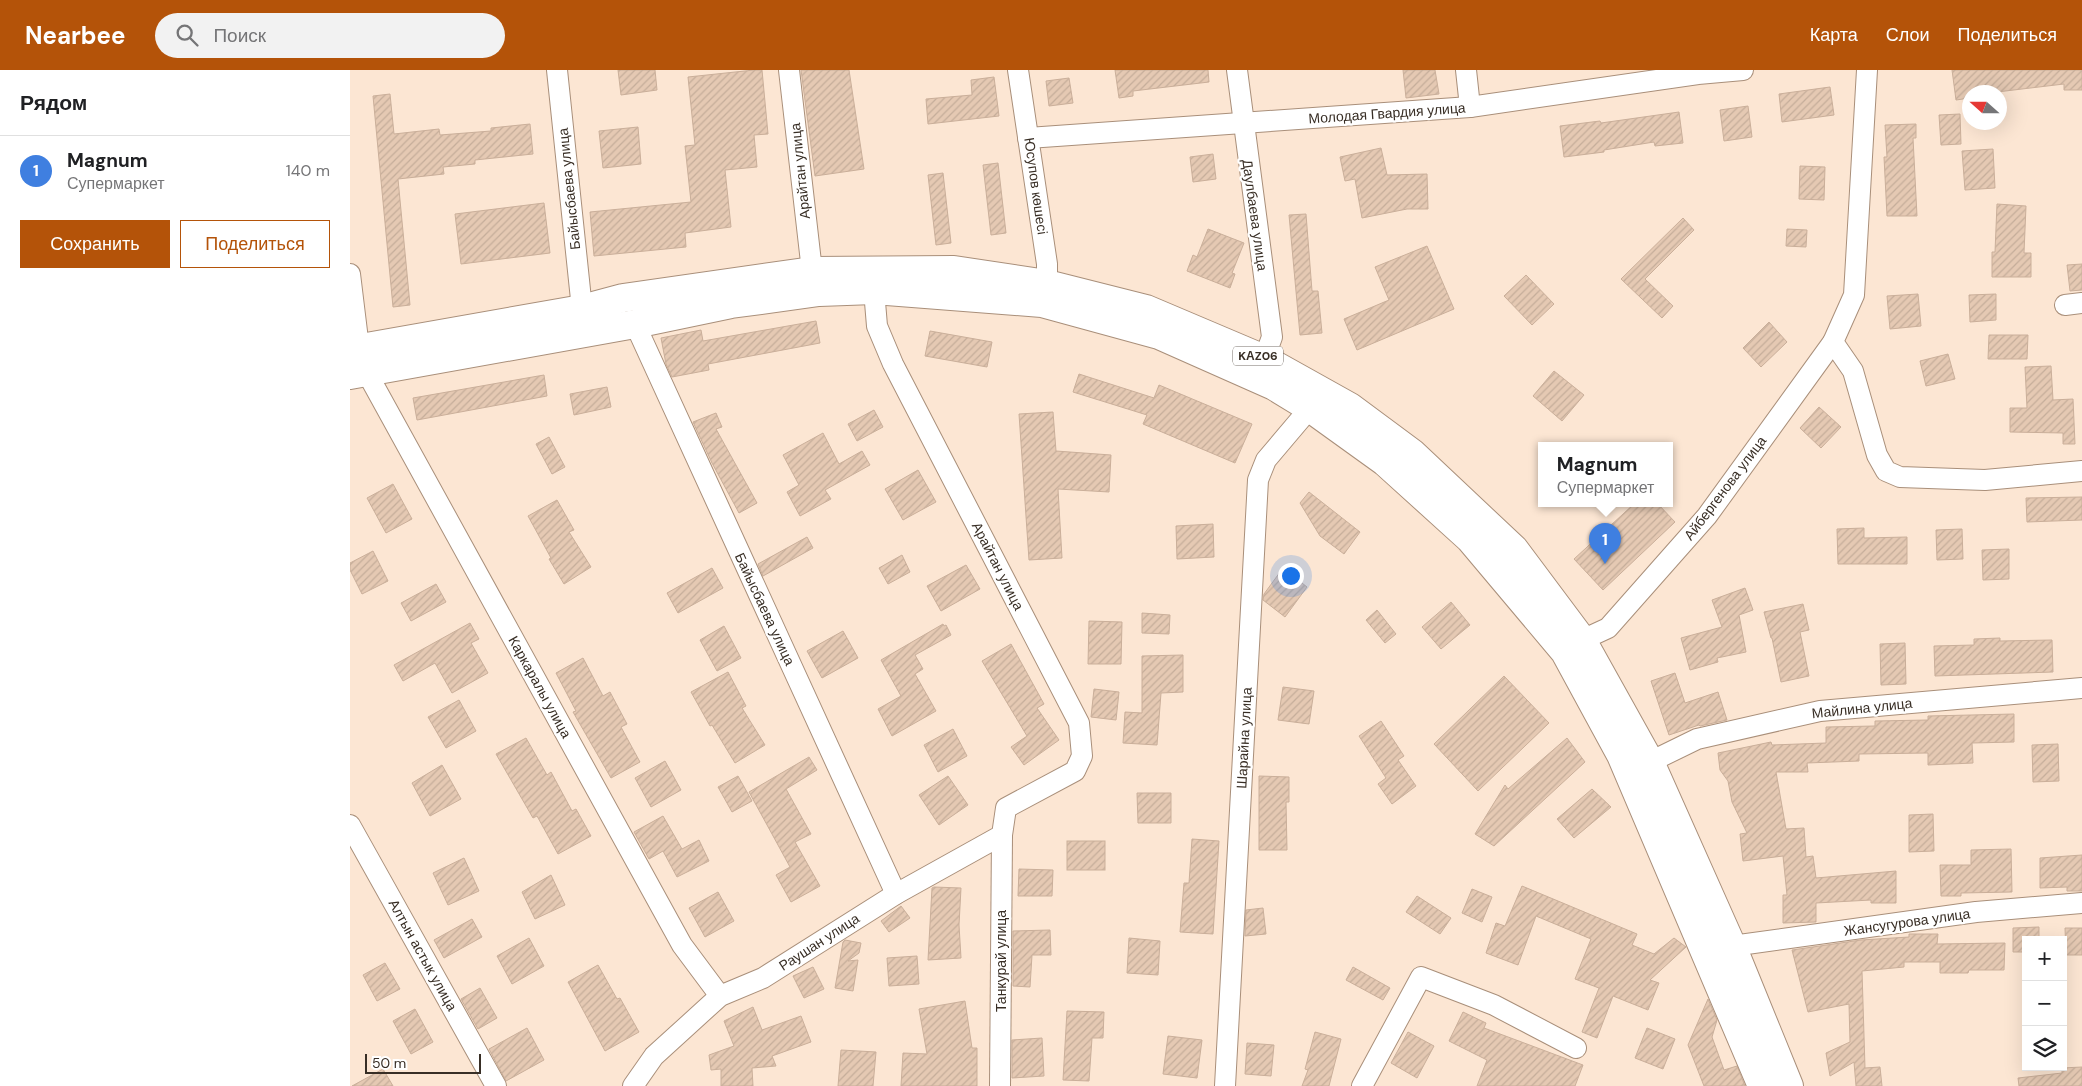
<!DOCTYPE html>
<html lang="ru">
<meta charset="utf-8">
<style>
:root{--surface:#fff;--page:#f2f2f2;--text:#202124;--muted:#757577;--line:#e0e0e0;--accent:#b45309}
body{margin:0;font-family:"DM Sans",sans-serif;background:var(--page);color:var(--text)}
.controls{position:absolute;right:15px;bottom:15px;display:grid;overflow:hidden;border-radius:0px;box-shadow:0 5px 20px #0002}
.controls button{width:45px;height:45px;display:grid;place-items:center;padding:0;border:0;border-bottom:1px solid var(--line);background:var(--surface);color:var(--text);font:25px sans-serif}
.compass{position:absolute;left:1612px;top:15px;width:45px;height:45px;border-radius:50%;background:var(--surface);box-shadow:0 5px 20px #0002;rotate:291deg}
.scale{position:absolute;left:15px;bottom:12px;width:116px;box-sizing:border-box;padding-left:5px;border:2px solid #382e25;border-top:0;font-size:14px;line-height:18px;white-space:nowrap;color:#382e25;-webkit-text-stroke:4px #fff;paint-order:stroke}
.you{position:absolute;left:940px;top:505px;width:18px;height:18px;margin:-12px;border:4px solid #fff;border-radius:50%;background:#1a73e8;box-shadow:0 0 0 8px #1a73e833}
.badge{display:grid;place-items:center;width:32px;height:32px;border-radius:50%;background:var(--accent);color:#fff;font-size:16px;font-weight:700}
.pin{position:absolute;translate:-50% -41px;filter:drop-shadow(0 1px 2px #0008)}
.pin::after{content:'';position:absolute;top:26px;width:18px;height:15px;background:inherit;clip-path:polygon(0 0,100% 0,50% 100%)}
.popup{position:absolute;left:1188px;top:372px;width:135px;height:65px;box-sizing:border-box;display:grid;place-content:center;border-radius:0px;background:var(--surface);filter:drop-shadow(0 1px 4px #0005);font-size:16px;white-space:nowrap;color:var(--muted)}
.popup b{font-size:19px;color:var(--text)}
.popup::after{content:'';position:absolute;left:50%;top:100%;margin-left:-10px;border:10px solid transparent;border-top-color:var(--surface)}
.list{margin:0;padding:0;list-style:none}
h2{display:flex;justify-content:space-between;align-items:center;height:65px;margin:0;padding:0 20px;font-size:21px}
h2 small{font-size:16px;font-weight:400;color:var(--muted)}
.list li{display:grid;grid-template-columns:32px 1fr auto;gap:15px;align-items:center;box-sizing:border-box;height:70px;padding:0 20px;border-top:1px solid var(--line)}
.list b{display:block;font-size:19px;white-space:nowrap}
.list p{margin:0;font-size:16px;white-space:nowrap;color:var(--muted)}
.list em{font-size:16px;font-style:normal;color:var(--muted)}
.actions{display:flex;gap:10px;padding:15px 20px}
.actions a{flex:1;padding:11px 0;border:1px solid var(--accent);border-radius:0px;text-align:center;font-size:18px;color:var(--accent)}
.actions .main{background:var(--accent);color:#fff}
.icon{flex:none;width:28px;height:28px;fill:none;stroke:currentColor;stroke-width:2;stroke-linecap:round;stroke-linejoin:round}
.map{position:relative;flex:none;width:1732px;height:1016px;overflow:hidden}
header{display:flex;align-items:center;gap:30px;box-sizing:border-box;height:70px;padding:0 25px;background:var(--accent);color:#fff}
header strong{font-size:24px}
nav{display:flex;gap:28px;margin-inline-start:auto;font-size:18px}
.search{width:350px;height:45px;background:var(--page);display:flex;align-items:center;gap:12px;box-sizing:border-box;padding:0 18px;border-radius:28px;color:var(--muted);font-size:19px}
main{display:flex}
aside{flex:1;background:var(--surface)}
.map>svg:first-child{display:block}
.building{fill:url(#building-hatch);stroke:#caaf9a}
.lines{fill:none;stroke-linecap:round;stroke-linejoin:round}
.minor-casing{stroke:#a98f7a;stroke-width:22}
.highway-casing{stroke:#a98f7a;stroke-width:30}
.minor{stroke:#fff;stroke-width:20}
.highway{stroke:#fff;stroke-width:28}
.labels{text-anchor:middle;stroke-width:4.5;stroke-linejoin:round;paint-order:stroke}
.shield{fill:#fff;stroke:#746d66;stroke-width:1}
.shield-label{font-size:12px;font-weight:bold;fill:#382e25}
.street-label{font-size:14px;fill:#382e25;stroke:#fff}
</style>
<header>
<strong>Nearbee</strong>
<div class="search"><svg class="icon" aria-label="search" viewBox="0 0 24 24"><circle cx="10" cy="10" r="6"/><path d="M15 15l6 6"/></svg>Поиск</div>
<nav><a>Карта</a><a>Слои</a><a>Поделиться</a></nav>
</header>
<main>
<aside>
<h2>Рядом<small></small></h2>
<ul class="list">
<li><span class="badge" style="background:#3f7fe0">1</span><div><b>Magnum</b><p>Супермаркет</p></div><em>140 m</em></li>
</ul>
<div class="actions"><a class="main">Сохранить</a><a>Поделиться</a></div>
</aside>
<div class="map">
<svg width="1732" height="1016" viewBox="0 0 1732 1016">
<defs>
<pattern id="building-hatch" width="6" height="6" patternUnits="userSpaceOnUse" patternTransform="scale(1.25)"><rect width="6" height="6" fill="#e5c9b3"/><path d="M-1 1l2-2M0 6l6-6M5 7l2-2" fill="none" stroke="#c5ad9a"/></pattern>
</defs>
<rect width="100%" height="100%" fill="#fce6d3"/>
<g class="building">
<path d="M268,0H305L307,20L271,25Z"/>
<path d="M404,0H412L418,64L404,65L407,97L375,100L381,157L335,163L336,177L244,186L240,142L341,132L335,76L345,75L338,7Z"/>
<path d="M451,0H499L514,99L465,106Z"/>
<path d="M765,0H858L859,12L783,21V26L769,28Z"/>
<path d="M1053,0H1085L1089,24L1056,28Z"/>
<path d="M1602,0H1732V20H1714V14L1647,22H1620V28L1606,30Z"/>
<path d="M644,7L649,46L578,54L576,29L622,25L621,10Z"/>
<path d="M719,8L723,33L699,36L696,11Z"/>
<path d="M1480,17L1484,45L1432,52L1429,24Z"/>
<path d="M40,24L44,64L89,59L90,65L141,61V58L180,54L183,84L125,90V94L93,97L94,104L48,109L60,235L43,237L23,26Z"/>
<path d="M1398,36L1402,67L1374,71L1370,40Z"/>
<path d="M1329,42L1333,73L1305,76L1304,72L1254,80V82L1214,87L1210,56L1250,51L1251,53Z"/>
<path d="M1610,44L1611,74L1591,75L1589,45Z"/>
<path d="M1566,54V68H1563L1567,146H1537L1534,87H1537L1535,55Z"/>
<path d="M288,57L291,94L253,98L249,61Z"/>
<path d="M1031,78L1037,105L1077,104L1078,139H1057L1012,148L1005,109L995,111L990,87Z"/>
<path d="M1643,79L1645,118L1615,120L1612,81Z"/>
<path d="M863,84L866,109L843,112L840,87Z"/>
<path d="M648,93L656,163L641,165L633,95Z"/>
<path d="M1450,96L1475,97L1474,130L1449,129Z"/>
<path d="M593,103L601,173L586,175L578,105Z"/>
<path d="M194,133L200,183L111,194L105,144Z"/>
<path d="M1647,134L1676,136L1674,183H1681V207H1642V182H1645Z"/>
<path d="M956,144L962,221H968L972,263L950,265L939,145Z"/>
<path d="M1333,148L1344,160L1295,209L1323,236L1312,248L1271,209Z"/>
<path d="M858,159L894,173L882,203L885,204L880,218L837,201L843,185L847,187Z"/>
<path d="M1437,159L1457,160L1456,177L1436,176Z"/>
<path d="M1077,176L1104,239L1007,280L994,249L1039,230L1025,197Z"/>
<path d="M1732,194V220L1720,221L1717,195Z"/>
<path d="M1176,205L1204,234L1182,255L1154,226Z"/>
<path d="M1568,224L1571,256L1540,259L1537,226Z"/>
<path d="M1646,224V250L1620,252L1619,225Z"/>
<path d="M466,251L470,273L358,294L359,300L322,307L316,294L311,268L351,260L353,271Z"/>
<path d="M1419,252L1437,272L1411,297L1393,278Z"/>
<path d="M580,261L642,272L637,297L575,286Z"/>
<path d="M1639,265H1678L1677,289H1638Z"/>
<path d="M1598,284L1605,309L1576,316L1570,291Z"/>
<path d="M1701,296L1703,330L1723,329L1725,374H1713V363L1660,362V338H1677L1675,297Z"/>
<path d="M1204,301L1234,325L1212,351L1183,326Z"/>
<path d="M729,304L804,328L809,315L902,354L885,393L793,354L797,345L723,322Z"/>
<path d="M194,305L197,326L67,350L63,328Z"/>
<path d="M257,317L261,337L224,345L220,324Z"/>
<path d="M1469,337L1491,357L1471,378L1450,358Z"/>
<path d="M524,340L533,357L507,371L498,354Z"/>
<path d="M703,342L706,381L761,385L759,422L708,419L712,488L679,490L669,344Z"/>
<path d="M366,343L372,357L366,359L407,433L389,443L362,393L343,352Z"/>
<path d="M473,363L489,394L512,381L520,395L475,420L481,429L450,446L437,422L449,415L433,385Z"/>
<path d="M199,367L215,397L202,404L186,374Z"/>
<path d="M568,400L586,432L553,450L535,419Z"/>
<path d="M43,414L62,449L36,463L17,428Z"/>
<path d="M959,422L1010,462L994,484L970,466L950,433Z"/>
<path d="M1732,427V450L1677,452L1676,428Z"/>
<path d="M207,430L224,460L219,462L241,497L214,514L199,489L201,488L178,446Z"/>
<path d="M1285,433H1307L1325,452L1253,520L1224,489Z"/>
<path d="M863,454L864,487L827,489L826,456Z"/>
<path d="M1514,458V468L1557,467V494H1488L1487,459Z"/>
<path d="M1612,459L1613,489L1587,490L1586,460Z"/>
<path d="M457,467L463,478L413,506L408,494Z"/>
<path d="M1659,479V509L1633,510L1632,480Z"/>
<path d="M23,481L38,511L12,524L0,500V493Z"/>
<path d="M552,485L560,502L538,514L529,498Z"/>
<path d="M616,495L630,519L591,541L577,516Z"/>
<path d="M362,498L373,518L328,543L317,523Z"/>
<path d="M933,498L957,517L935,547L913,530L914,524Z"/>
<path d="M86,514L96,532L61,551L51,533Z"/>
<path d="M1395,518L1403,540L1389,545L1396,582L1367,588L1368,592L1340,600L1331,568L1372,557L1362,530Z"/>
<path d="M1101,532L1120,555L1091,579L1072,557Z"/>
<path d="M1453,534L1459,560L1450,562L1459,606L1431,612L1422,568H1421L1414,542Z"/>
<path d="M1027,540L1046,564L1035,573L1016,550Z"/>
<path d="M792,543L820,545L819,564L792,563Z"/>
<path d="M739,551L772,552L771,594H738Z"/>
<path d="M120,553L129,569L121,573L138,603L102,623L85,593L53,611L44,595Z"/>
<path d="M593,554L594,556L596,555L601,565L565,585L573,599L565,604L586,641L542,666L528,639L551,626L531,590Z"/>
<path d="M374,556L391,588L367,601L350,570Z"/>
<path d="M493,561L508,588L472,608L457,581Z"/>
<path d="M1650,568V571L1702,570L1703,602L1585,606L1584,576L1624,575V569Z"/>
<path d="M1555,573L1556,614L1531,615L1530,574Z"/>
<path d="M661,574L694,634L687,638L709,670L674,695L661,677L677,666L632,591Z"/>
<path d="M833,585V622L811,623L807,675L773,673L775,642L792,643V586Z"/>
<path d="M233,588L253,626L260,622L277,654L271,657L290,692L261,708L223,642L226,641L206,603Z"/>
<path d="M378,602L396,636L392,638L415,675L385,693L362,655L360,656L341,622Z"/>
<path d="M1325,603L1335,633L1368,622L1377,650L1350,656L1349,655L1319,665L1301,611Z"/>
<path d="M1154,606L1199,653L1128,721L1084,674Z"/>
<path d="M933,617L964,621L959,654L928,650Z"/>
<path d="M744,619L769,622L766,650L741,647Z"/>
<path d="M109,630L126,661L96,678L78,647Z"/>
<path d="M1664,644V672L1622,673L1623,693L1578,695V683L1509,684V691L1457,693L1458,702H1426L1436,759L1454,758L1456,787L1463,786L1466,808L1546,801V833H1521V830L1466,833V852L1433,853V825H1437L1433,786L1393,791L1390,764L1397,763L1382,732L1378,711L1370,700L1368,683L1421,672L1422,675L1476,673V657L1525,656V651L1578,650V646Z"/>
<path d="M1031,651L1054,686L1048,690L1066,716L1042,734L1028,714L1036,708L1009,666Z"/>
<path d="M603,659L617,686L588,702L574,675Z"/>
<path d="M176,668L197,705L201,702L222,741L226,739L241,766L208,784L187,746L183,748L146,684Z"/>
<path d="M1217,668L1235,692L1144,776L1125,764L1155,715L1158,719Z"/>
<path d="M1708,674L1709,711L1683,712L1682,675Z"/>
<path d="M459,687L467,700L436,719L461,764L445,772L470,816L441,832L426,805L440,797L399,722Z"/>
<path d="M315,691L331,720L301,737L285,708Z"/>
<path d="M92,695L111,729L80,746L62,713Z"/>
<path d="M388,706L402,731L382,742L368,717Z"/>
<path d="M598,706L618,735L589,755L569,725Z"/>
<path d="M909,706L939,707V732H936L937,780H909Z"/>
<path d="M1242,719L1261,737L1224,768L1207,749Z"/>
<path d="M787,723H821V753H788Z"/>
<path d="M1583,744L1584,781L1559,782V745Z"/>
<path d="M313,746L332,779L349,770L359,791L327,807L313,781L299,789L284,762Z"/>
<path d="M842,769L869,771L863,864L830,862L834,813H839Z"/>
<rect x="717" y="771" width="38" height="29"/>
<path d="M1661,779L1662,822L1611,823V826H1591L1590,795H1621V780Z"/>
<path d="M1732,785V821H1717V817L1690,818V788Z"/>
<path d="M114,788L129,821L98,835L83,803Z"/>
<path d="M669,799L703,800L702,826H668Z"/>
<path d="M201,805L215,835L185,849L172,822Z"/>
<path d="M1172,816L1287,864L1282,875L1304,884L1324,868L1336,877L1300,910L1309,913L1298,940L1263,926L1247,968L1232,962L1249,918L1225,909L1241,869L1186,846L1168,895L1136,883L1146,853L1155,856Z"/>
<path d="M584,817L611,818L609,855L611,888L578,890L582,818Z"/>
<path d="M1122,819L1142,827L1132,852L1112,843Z"/>
<path d="M368,822L384,851L355,867L339,838Z"/>
<path d="M1067,826L1101,848L1090,864L1056,842Z"/>
<path d="M551,836L560,848L539,862L531,851Z"/>
<path d="M913,838L916,864L895,866L896,840Z"/>
<path d="M122,849L132,867L94,888L84,870Z"/>
<path d="M1689,857V870H1676V882H1663V858Z"/>
<path d="M1715,858H1732V885H1716Z"/>
<path d="M700,860L701,885H682L680,917L663,916V861Z"/>
<path d="M1559,864H1588L1587,874L1655,873L1654,900H1619L1618,903H1590V892H1554V897L1512,901L1515,998L1530,997L1532,1016H1506L1504,992L1480,1006L1476,983L1500,972L1499,934L1458,942L1442,880L1511,870L1559,867Z"/>
<path d="M179,868L194,896L162,914L147,886Z"/>
<path d="M779,868L810,871L808,905L777,903Z"/>
<path d="M495,870L511,873L509,883L498,891L508,890L503,921L485,918L493,872Z"/>
<path d="M567,886L569,914L539,916L537,888Z"/>
<path d="M35,893L50,919L27,931L13,905Z"/>
<path d="M248,895L267,929L270,928L289,962L255,981L218,912Z"/>
<path d="M463,897L474,919L454,928L443,906Z"/>
<path d="M1003,897L1040,918L1033,930L996,910Z"/>
<path d="M130,918L147,948L128,959L111,929Z"/>
<path d="M1358,929L1367,950L1362,967L1374,1000L1387,996L1395,1016H1354L1338,975Z"/>
<path d="M615,931L622,978H627V1016H551L553,983L577,984L569,939Z"/>
<path d="M403,937L412,960L451,946L461,972L422,986L426,996L402,998L403,1016H371V999L361,1000L359,985L384,976L374,951Z"/>
<path d="M65,939L83,972L61,984L43,951Z"/>
<path d="M717,941L754,942L753,968H742L739,1011L713,1010Z"/>
<path d="M1113,942L1136,953L1134,958L1233,995L1225,1016H1127L1137,990L1099,971Z"/>
<path d="M177,958L194,990L156,1011L139,979Z"/>
<path d="M1297,958L1325,969L1313,999L1285,988Z"/>
<path d="M965,962L991,969L979,1016H952L958,1000L955,999Z"/>
<path d="M1058,962L1084,976L1067,1008L1041,993Z"/>
<path d="M818,966L852,970L847,1008L813,1004Z"/>
<path d="M692,968L694,1006L662,1008V970Z"/>
<path d="M897,973L924,975L921,1006L895,1004Z"/>
<path d="M491,980L526,982L523,1016H488Z"/>
<path d="M1732,997V1016H1669L1668,1008L1712,1003V998Z"/>
<path d="M33,999L43,1016H2Z"/>
</g>
<g class="lines">
<g class="minor-casing">
<g id="minor">
<path d="M207,0L232,239"/>
<path d="M439,0L462,201"/>
<path d="M668,0L697,194V214L694,226"/>
<path d="M887,0L922,267L914,289"/>
<path d="M1116,0L1120,37"/>
<path d="M1517,0L1504,225L1483,272L1503,301L1527,385L1536,401L1550,407L1635,410L1732,401"/>
<path d="M678,68L1120,37L1348,4L1393,0"/>
<path d="M0,204L9,278"/>
<path d="M1715,235L1732,233"/>
<path d="M285,254L546,824"/>
<path d="M17,303L332,875L370,926"/>
<path d="M1232,570L1258,558L1357,446L1483,272"/>
<path d="M1300,692L1347,669L1470,641L1732,618"/>
<path d="M0,755L146,1016"/>
<path d="M1382,876L1626,842L1732,833"/>
<path d="M283,1016L304,986L370,926L413,908L546,824L652,765L656,738L725,701L732,686L729,653L543,294L527,256L524,220"/>
<path d="M650,1016L652,765"/>
<path d="M875,1016L908,410L916,390L960,338"/>
<path d="M1012,1016L1071,907L1144,935L1226,978"/>
</g>
</g>
<g class="highway-casing">
<g id="highway">
<path d="M0,280L232,239L273,228L462,201L604,200L697,214L796,239L914,289L1000,337L1062,383L1164,479L1232,570L1300,692L1382,876L1439,1016"/>
<path d="M0,305L285,254L381,234L469,222L524,220L692,233L809,265L924,316L960,338L1035,392L1120,469L1215,582L1271,685L1412,1016"/>
</g>
</g>
<use href="#minor" class="minor"/>
<use href="#highway" class="highway"/>
</g>
<g class="labels">
<rect class="shield" x="883" y="276.5" width="50" height="19" rx="4"/>
<g class="shield-label">
<text x="908" y="290">KАZ06</text>
</g>
<g class="street-label">
<text transform="translate(1037 43) rotate(-4)" y="5">Молодая Гвардия улица</text>
<text transform="translate(450 101) rotate(-96)" y="5">Арайтан улица</text>
<text transform="translate(686 116) rotate(82)" y="5">Юсупов көшесі</text>
<text transform="translate(219 119) rotate(-96)" y="5">Байысбаева улица</text>
<text transform="translate(905 145) rotate(82)" y="5">Даулбаева улица</text>
<text transform="translate(1375 418) rotate(-53)" y="5">Айбергенова улица</text>
<text transform="translate(648 496) rotate(63)" y="5">Арайтан улица</text>
<text transform="translate(415 539) rotate(65)" y="5">Байысбаева улица</text>
<text transform="translate(190 617) rotate(61)" y="5">Каркаралы улица</text>
<text transform="translate(1512 638) rotate(-6)" y="5">Майлина улица</text>
<text transform="translate(894 668) rotate(-87)" y="5">Шарайна улица</text>
<text transform="translate(1557 852) rotate(-8)" y="5">Жансугурова улица</text>
<text transform="translate(469 872) rotate(-33)" y="5">Раушан улица</text>
<text transform="translate(73 885) rotate(61)" y="5">Алтын астык улица</text>
<text transform="translate(651 891) rotate(-90)" y="5">Танкурай улица</text>
</g>
</g>
</svg>
<div class="controls">
<button>+</button>
<button>−</button>
<button><svg class="icon" aria-label="layers" viewBox="0 0 24 24"><path d="M12 4l9 5-9 5-9-5zM3 14l9 5 9-5"/></svg></button>
</div>
<svg class="compass" viewBox="-18 -18 36 36"><path d="M0-13l5 13h-10z" fill="#e53935"/><path d="M0 13l5-13h-10z" fill="#757577"/></svg>
<div class="scale">50 m</div>
<div class="you"></div>
<div class="pin badge" style="left:1255px;top:494px;background:#3f7fe0">1</div>
<div class="popup"><b>Magnum</b>Супермаркет</div>
</div>
</main>
